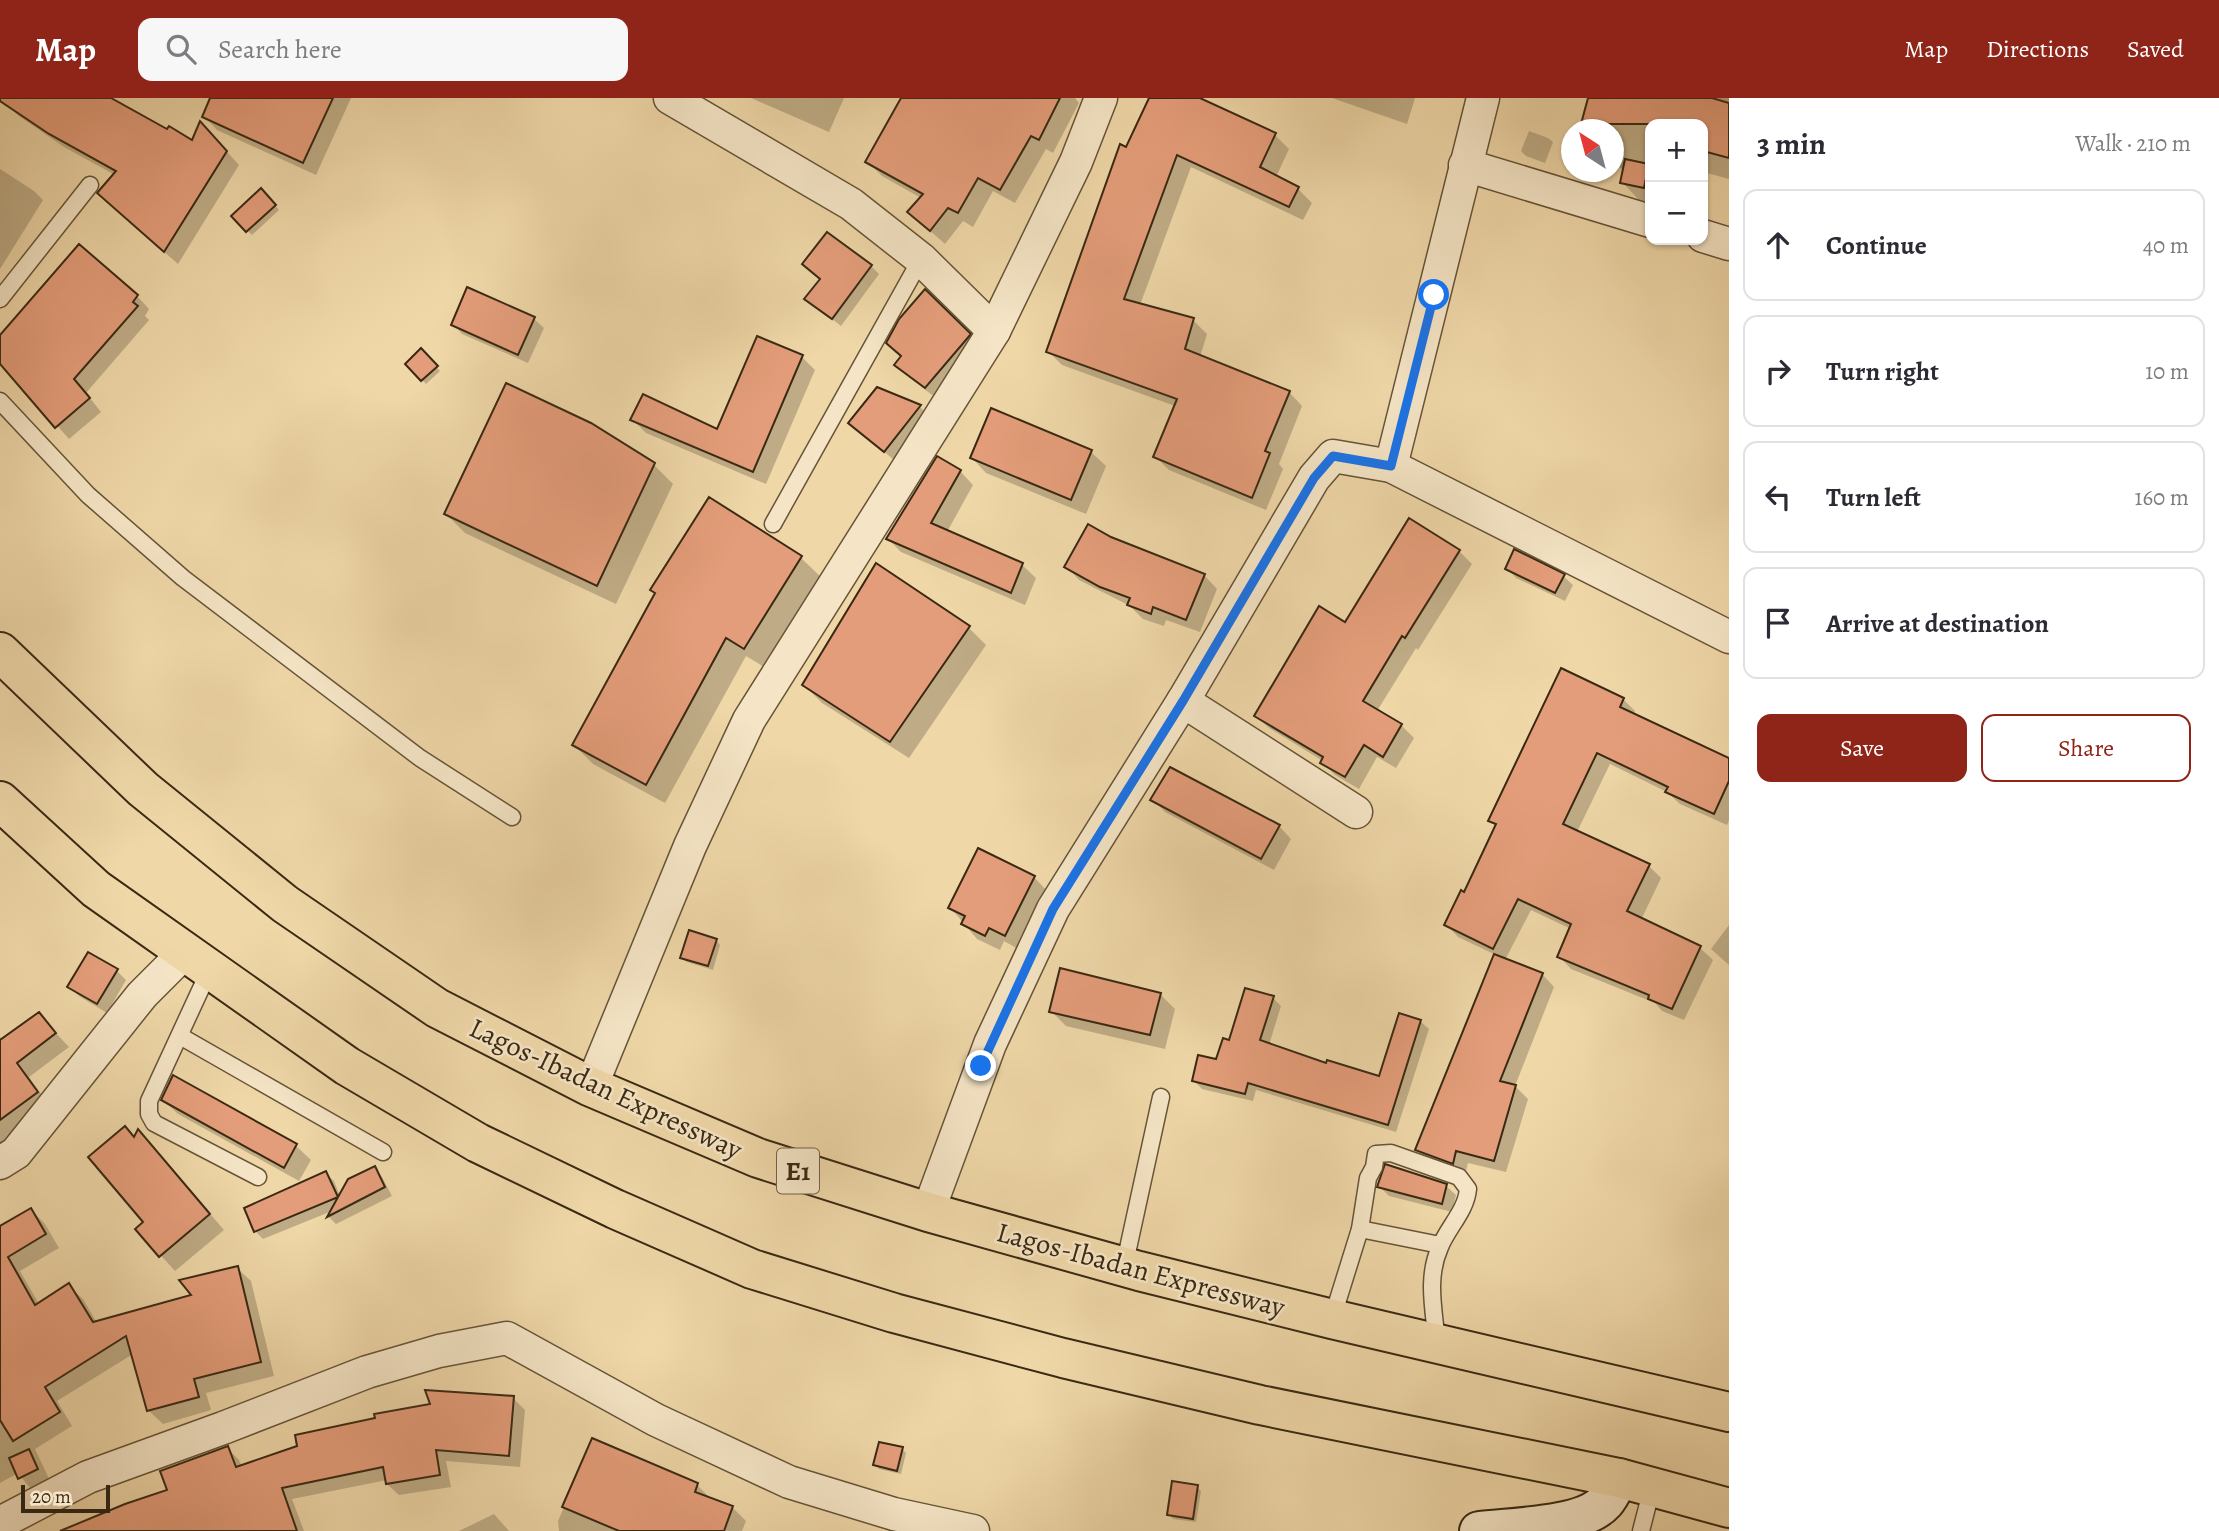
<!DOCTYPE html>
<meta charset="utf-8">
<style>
:root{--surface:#fff;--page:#f7f7f7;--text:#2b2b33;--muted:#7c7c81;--line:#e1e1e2;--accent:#8f2418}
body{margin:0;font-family:Alegreya,serif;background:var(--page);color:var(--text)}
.controls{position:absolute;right:21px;top:21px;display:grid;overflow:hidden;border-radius:14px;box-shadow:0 2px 5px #0004}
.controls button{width:63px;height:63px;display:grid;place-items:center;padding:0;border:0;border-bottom:2px solid var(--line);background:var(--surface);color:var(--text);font:35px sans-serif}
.compass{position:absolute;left:1561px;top:21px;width:63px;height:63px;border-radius:50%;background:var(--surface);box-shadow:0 2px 5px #0004;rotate:324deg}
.scale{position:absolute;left:21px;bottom:18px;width:89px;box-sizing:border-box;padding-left:7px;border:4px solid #392913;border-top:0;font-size:19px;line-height:24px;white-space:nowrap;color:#392913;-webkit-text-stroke:5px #f5e5c6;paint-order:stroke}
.stop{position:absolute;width:21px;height:21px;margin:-16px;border:5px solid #1a73e8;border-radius:50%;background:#fff}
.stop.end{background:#1a73e8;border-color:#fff;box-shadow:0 2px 7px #0008}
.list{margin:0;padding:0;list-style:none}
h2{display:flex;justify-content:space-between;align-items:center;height:91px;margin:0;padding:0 28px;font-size:30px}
h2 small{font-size:23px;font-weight:400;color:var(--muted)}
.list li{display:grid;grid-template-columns:46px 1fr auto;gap:21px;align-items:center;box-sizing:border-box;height:112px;margin:0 14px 14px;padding:0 14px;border:2px solid var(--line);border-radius:14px}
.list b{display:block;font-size:26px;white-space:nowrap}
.list em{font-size:23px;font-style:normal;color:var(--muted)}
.actions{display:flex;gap:14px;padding:21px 28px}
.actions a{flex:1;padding:16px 0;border:2px solid var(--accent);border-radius:14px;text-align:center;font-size:24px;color:var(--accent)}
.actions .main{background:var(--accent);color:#fff}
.icon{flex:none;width:38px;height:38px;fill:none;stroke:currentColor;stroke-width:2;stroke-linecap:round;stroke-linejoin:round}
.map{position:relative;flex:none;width:1729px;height:1433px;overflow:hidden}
header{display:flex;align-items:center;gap:42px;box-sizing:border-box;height:98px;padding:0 35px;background:var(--accent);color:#fff}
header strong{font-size:33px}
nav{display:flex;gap:38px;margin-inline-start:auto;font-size:24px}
.search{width:490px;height:63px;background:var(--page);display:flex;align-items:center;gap:18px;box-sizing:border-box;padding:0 24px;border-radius:14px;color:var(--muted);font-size:26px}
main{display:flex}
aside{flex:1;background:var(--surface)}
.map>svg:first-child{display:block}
.shadow{fill:#0003}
.building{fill:#e49d7a;stroke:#392913;stroke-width:2}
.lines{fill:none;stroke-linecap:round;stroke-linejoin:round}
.service-casing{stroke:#665438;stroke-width:19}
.minor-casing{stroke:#665438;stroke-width:35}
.secondary-casing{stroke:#392913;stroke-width:42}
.motorway-casing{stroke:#392913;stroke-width:42}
.service{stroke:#f5e5c6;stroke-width:16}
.minor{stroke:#f5e5c6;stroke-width:32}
.secondary{stroke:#f5e5c6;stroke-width:38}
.motorway{stroke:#efd7a8;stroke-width:38}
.route{stroke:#1a73e8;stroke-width:9}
.labels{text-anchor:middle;stroke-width:5;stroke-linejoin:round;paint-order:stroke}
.shield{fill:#f5e5c6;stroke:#716149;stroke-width:2}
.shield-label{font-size:26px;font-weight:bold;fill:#392913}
.street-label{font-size:28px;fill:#392913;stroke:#f5e5c6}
</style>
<header>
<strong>Map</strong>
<div class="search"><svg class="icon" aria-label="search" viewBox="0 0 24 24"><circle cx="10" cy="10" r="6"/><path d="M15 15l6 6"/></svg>Search here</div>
<nav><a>Map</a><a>Directions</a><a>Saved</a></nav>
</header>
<main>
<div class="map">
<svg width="1729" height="1433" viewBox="0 0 1729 1433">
<rect width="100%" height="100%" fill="#efd7a8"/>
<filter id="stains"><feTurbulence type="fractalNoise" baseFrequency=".00286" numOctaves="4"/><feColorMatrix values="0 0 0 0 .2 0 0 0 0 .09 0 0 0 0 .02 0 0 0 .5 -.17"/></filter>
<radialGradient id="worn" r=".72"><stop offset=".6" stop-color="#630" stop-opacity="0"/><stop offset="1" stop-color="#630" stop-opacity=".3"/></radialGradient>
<g class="shadow">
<path d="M9,0H107L193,45L213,38L239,67L178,166L112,108L115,77L64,49L19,18L6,5Z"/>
<path d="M212,0H351L316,77L217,32L204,18Z"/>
<path d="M751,0H844L829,34Z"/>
<path d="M903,0H1075L1079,5L1053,55L1046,51L1015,105L993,93L973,129L963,123L945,146L909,114L921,100L882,78L868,64Z"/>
<path d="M1151,0H1195L1275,37L1289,51L1276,79L1298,91L1312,105L1303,122L1191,69L1140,207L1193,222L1207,236L1200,259L1289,294L1302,308L1279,366L1283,371L1266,412L1169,372L1155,358L1175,308L1062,267L1048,253L1127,52Z"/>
<path d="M1332,0H1415L1407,26Z"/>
<path d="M1590,0H1729V81L1703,74V26H1650V104L1639,102L1622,84L1624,71L1614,68V32H1581Z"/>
<path d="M1529,33L1548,40L1553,44L1545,65L1526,58L1521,53Z"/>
<path d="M0,71L34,93L43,102L0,171Z"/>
<path d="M261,92L279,112L252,137L233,118Z"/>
<path d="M871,168L879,176L841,228L807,201L821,181Z"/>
<path d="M468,191L534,221L544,230L528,265L462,236L453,226Z"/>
<path d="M925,194L984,251L940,303L911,281L897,267L902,259L888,245Z"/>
<path d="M137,198L149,211L145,218L149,222L86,295L101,314L69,341L0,263V240Z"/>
<path d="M421,253L440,273L426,286L407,266Z"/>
<path d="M802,259L815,272L766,386L646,335L633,322L718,333Z"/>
<path d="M878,291L920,309L929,318L894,362L850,325Z"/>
<path d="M1091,354L1106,368L1086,416L986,375L972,360Z"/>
<path d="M654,367L673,386L616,506L465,435L446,416Z"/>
<path d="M960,373L973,387L947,434L1022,467L1036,480L1025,507L901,454L888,441Z"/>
<path d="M710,402L801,460L821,479L764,569L746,558L665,705L593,666L574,647Z"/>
<path d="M1110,441L1204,477L1217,491L1200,534L1166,522L1164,528L1143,521L1130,508L1079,482L1066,468Z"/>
<path d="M1459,453L1472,466L1418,552L1416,550L1377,613L1401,627L1414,640L1396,670L1377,659L1359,691L1335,677L1322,664L1323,663L1269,630L1256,618L1345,526Z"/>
<path d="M1507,470L1563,478L1573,487L1565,503L1516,480Z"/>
<path d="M969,530L986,547L909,660L822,605L804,587Z"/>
<path d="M1623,601L1635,613L1634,616L1729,662V722L1727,727L1680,706L1667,694L1610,666L1577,734L1649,768L1661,780L1641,822L1700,850L1713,862L1684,922L1662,913L1655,905L1571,871L1559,858L1571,831L1531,812L1505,862L1542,876L1554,889L1515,988L1528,1001L1506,1074L1468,1065L1465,1077L1430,1065L1417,1052L1496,857L1458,839L1446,826L1465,796L1496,729L1490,722Z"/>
<path d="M1153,701L1279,728L1291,741L1274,772L1165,714Z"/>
<path d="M1034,779L1048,794L1020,852L1004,843L1000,852L977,841L950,809Z"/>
<path d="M1729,827V867L1711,851Z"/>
<path d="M716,842L720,847L713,872L687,864L682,860Z"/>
<path d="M117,873L126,882L107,915L79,898L70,889Z"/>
<path d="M1160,896L1175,911L1165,951L1066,928L1051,913Z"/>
<path d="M1273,900L1281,908L1269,947L1327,967L1380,980L1420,923L1429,931L1396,1034L1256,992L1253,1003L1202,991L1194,983L1217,963L1230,944Z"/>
<path d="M38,916L69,949L29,979L50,1009L0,1052V939L3,943Z"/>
<path d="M174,979L296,1048L311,1062L299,1083L178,1016L163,1002Z"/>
<path d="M139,1034L224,1132L175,1173L137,1131L146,1124L135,1041Z"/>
<path d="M374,1070L382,1079L392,1098L336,1126L329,1119L332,1113L263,1141L255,1133L325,1075L334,1083L340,1098Z"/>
<path d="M1379,1088H1446L1456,1097L1452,1114L1389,1098Z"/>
<path d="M31,1112L45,1126L59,1150L20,1173L39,1206L69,1188L83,1201L97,1225L194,1198L237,1170L251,1183L274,1278L206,1295L211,1312L163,1326L149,1313L133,1256L57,1303L72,1328L35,1351L51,1385L33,1394L18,1375L0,1385V1130Z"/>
<path d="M513,1300L525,1312L520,1369L446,1363L451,1389L399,1397L387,1386V1382L292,1401L304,1433H62L169,1393L227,1350L239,1362L242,1369Z"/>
<path d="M593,1342L697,1387L711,1401L732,1409L746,1423L742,1433H559L558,1423Z"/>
<path d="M902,1351L906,1355L901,1376L879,1371L875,1366Z"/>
<path d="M1197,1389L1201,1393L1196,1424L1173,1421L1169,1416Z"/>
<path d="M494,1416L509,1433H459Z"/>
</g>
<g class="building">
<path d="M0,0H111L167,31L169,28L192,42L200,23L227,53L164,154L97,95L116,73L49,36L0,3Z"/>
<path d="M210,0H333L303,65L202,19Z"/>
<path d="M901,0H1060L1039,42L1031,38L1000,92L978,80L958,115L948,110L930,133L907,114L923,96L865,64Z"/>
<path d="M1149,0H1200L1276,35L1260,69L1299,89L1289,109L1177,57L1124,201L1194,220L1185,251L1290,293L1265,353L1270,355L1252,400L1153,359L1177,301L1046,254L1120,46L1126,49Z"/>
<path d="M1588,0H1712L1729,5V60L1703,53V26H1581Z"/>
<path d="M1625,61L1649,66L1644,90L1620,85Z"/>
<path d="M261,90L276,107L246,134L231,118Z"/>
<path d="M827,134L872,167L832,221L804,201L820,181L802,166Z"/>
<path d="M79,146L138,197L133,204L138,208L74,281L90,300L55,330L0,266V237Z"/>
<path d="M467,189L535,219L518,257L451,227Z"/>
<path d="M925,191L971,236L925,290L894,267L901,258L886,245L899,221Z"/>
<path d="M757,238L803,257L753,374L630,322L643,296L717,331Z"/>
<path d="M421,250L438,268L421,283L405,266Z"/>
<path d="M506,285L591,325L655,365L597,488L444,416Z"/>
<path d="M877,289L921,307L884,354L848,325Z"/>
<path d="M991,310L1092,352L1071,402L970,360Z"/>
<path d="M937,358L961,372L931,425L1023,465L1011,495L886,441Z"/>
<path d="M709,399L802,458L744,551L726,540L646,687L572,647L655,495L650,492Z"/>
<path d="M1409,420L1460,452L1405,540L1402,538L1363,603L1402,626L1383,659L1364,647L1345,679L1320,665L1323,659L1254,618L1319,508L1345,524Z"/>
<path d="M1088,426L1111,439L1205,476L1186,522L1153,509L1151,516L1127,507L1130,500L1100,489L1064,469Z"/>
<path d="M1514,451L1565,476L1555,495L1505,471Z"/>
<path d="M876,465L970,528L890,644L802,587Z"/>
<path d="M1561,570L1624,600L1620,609L1729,660V683L1714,716L1665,694L1668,689L1597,655L1563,726L1650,766L1627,813L1701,848L1672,911L1648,901L1649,897L1557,859L1571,826L1518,801L1493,851L1444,827L1461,792L1464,794L1496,726L1488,723Z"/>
<path d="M1170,669L1280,727L1261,761L1150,702Z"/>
<path d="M978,750L1035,778L1005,838L989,830L985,838L961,826L965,818L948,810Z"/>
<path d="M689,832L717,841L708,868L680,860Z"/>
<path d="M88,854L118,871L97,906L67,889Z"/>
<path d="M1494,856L1543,875L1500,983L1516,987L1494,1063L1456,1053L1453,1066L1415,1052Z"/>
<path d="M1060,870L1161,895L1150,937L1049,914Z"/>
<path d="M1245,890L1274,898L1260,942L1326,965L1327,962L1379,978L1399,915L1421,922L1388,1027L1248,985L1245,996L1192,983L1198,957L1216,961L1223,940L1229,942Z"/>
<path d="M39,914L56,935L17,965L38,994L0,1022V942Z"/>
<path d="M173,977L297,1046L284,1070L161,1002Z"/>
<path d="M125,1028L134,1039L138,1031L210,1116L159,1159L135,1131L143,1124L88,1059Z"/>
<path d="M1385,1066L1447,1086L1442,1106L1377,1089Z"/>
<path d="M375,1068L385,1089L327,1119L338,1099L254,1134L244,1110L326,1073L338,1099L348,1081Z"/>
<path d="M31,1110L46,1136L8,1159L35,1207L69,1185L93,1224L191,1197L179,1182L238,1168L261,1264L194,1281L199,1299L147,1313L126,1238L45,1289L60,1314L13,1343L0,1322V1128Z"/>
<path d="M425,1292L514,1298L509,1358L436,1352L440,1377L386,1386L383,1369L282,1390L297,1433H60L125,1406L167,1392L160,1373L228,1348L236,1369L297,1348L295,1337L375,1320L374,1316L430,1306Z"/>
<path d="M592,1340L698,1385L695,1394L733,1408L724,1433H619L562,1409Z"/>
<path d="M879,1344L903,1349L897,1373L873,1367Z"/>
<path d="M29,1351L38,1371L18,1381L9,1360Z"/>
<path d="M1172,1383L1198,1387L1193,1421L1167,1417Z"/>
</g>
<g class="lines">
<g class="service-casing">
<g id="service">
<path d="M0,201L90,87"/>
<path d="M0,303L88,397L183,480L420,660L512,719"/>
<path d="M773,426L921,161"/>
<path d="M210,871L149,1003V1016L154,1025L258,1079"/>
<path d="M180,938L383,1054"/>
<path d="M1360,1131L1440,1147"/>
<path d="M1124,1169L1161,999"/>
<path d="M1332,1221L1360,1131L1368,1080L1374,1069L1376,1056L1391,1055L1459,1079L1468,1091C1466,1113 1448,1129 1440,1149C1426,1180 1434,1212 1437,1245"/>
<path d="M1641,1433L1652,1390"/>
</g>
</g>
<g class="minor-casing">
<g id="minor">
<path d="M670,0L851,106L921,161L994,233"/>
<path d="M1465,67L1650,123"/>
<path d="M1703,138L1729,146"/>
<path d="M1391,368L1483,0"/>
<path d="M1183,603L1356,714"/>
<path d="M591,989L690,748L749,622L994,233L1076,64L1101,0"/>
<path d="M0,1065L16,1055L142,897L185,854"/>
<path d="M928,1114L990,946L1053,811L1183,603L1314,380L1333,358L1391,368L1729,539"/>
<path d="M0,1425L88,1379L223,1330L367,1274L439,1253L507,1240L656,1322L789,1384L894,1416L973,1433"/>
</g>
</g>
<g class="secondary-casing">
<path id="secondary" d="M1479,1433C1512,1429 1583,1429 1605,1404C1611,1397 1615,1387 1619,1380"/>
</g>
<g class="motorway-casing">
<g id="motorway">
<path d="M0,554L143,691L285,806L437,910L591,989L758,1060L928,1114L1139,1173L1332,1221L1729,1314"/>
<path d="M0,703L96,791L347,968L478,1045L615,1111L752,1171L894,1215L1063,1260L1260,1307L1619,1380L1729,1410"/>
</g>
</g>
<use href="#service" class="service"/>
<use href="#minor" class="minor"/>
<use href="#secondary" class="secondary"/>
<use href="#motorway" class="motorway"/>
</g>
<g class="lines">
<path class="route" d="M981,968L1053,811L1183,603L1314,380L1333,358L1391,368L1434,197"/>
</g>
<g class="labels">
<rect class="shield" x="777" y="1050.5" width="42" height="45" rx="5"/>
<g class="shield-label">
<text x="798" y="1082">E1</text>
</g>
<g class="street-label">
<text transform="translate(606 990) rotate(25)" y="10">Lagos-Ibadan Expressway</text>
<text transform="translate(1141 1171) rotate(15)" y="10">Lagos-Ibadan Expressway</text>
</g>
</g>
<rect width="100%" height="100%" filter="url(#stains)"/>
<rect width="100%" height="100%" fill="url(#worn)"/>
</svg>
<div class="controls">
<button>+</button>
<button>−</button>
</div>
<svg class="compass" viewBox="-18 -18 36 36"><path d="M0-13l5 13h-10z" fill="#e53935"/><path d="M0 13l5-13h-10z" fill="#7c7c81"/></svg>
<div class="scale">20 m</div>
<div class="stop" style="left:1434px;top:197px"></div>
<div class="stop end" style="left:981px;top:968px"></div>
</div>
<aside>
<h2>3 min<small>Walk · 210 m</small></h2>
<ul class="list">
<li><svg class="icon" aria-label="ahead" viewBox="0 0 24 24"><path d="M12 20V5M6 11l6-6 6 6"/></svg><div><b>Continue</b></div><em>40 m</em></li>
<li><svg class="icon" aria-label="right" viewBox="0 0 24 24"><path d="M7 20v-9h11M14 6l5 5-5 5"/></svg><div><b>Turn right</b></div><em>10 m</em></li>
<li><svg class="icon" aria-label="left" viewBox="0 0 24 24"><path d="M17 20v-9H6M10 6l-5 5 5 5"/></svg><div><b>Turn left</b></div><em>160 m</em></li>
<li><svg class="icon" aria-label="arrive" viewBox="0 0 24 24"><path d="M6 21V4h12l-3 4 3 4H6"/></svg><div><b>Arrive at destination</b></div></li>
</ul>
<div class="actions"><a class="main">Save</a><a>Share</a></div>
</aside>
</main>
